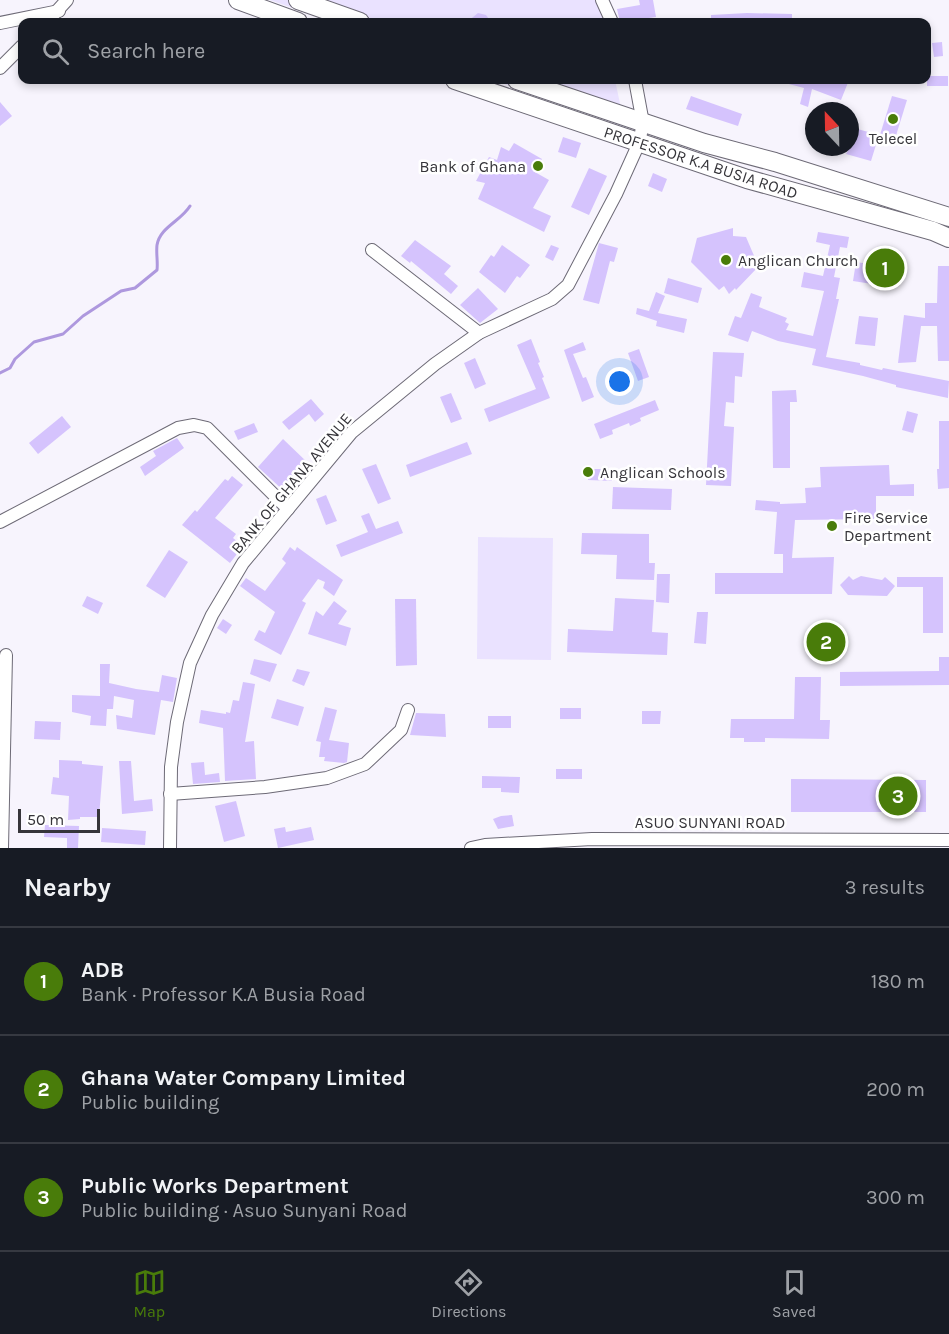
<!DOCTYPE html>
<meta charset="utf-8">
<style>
:root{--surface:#171b24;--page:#20242c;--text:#f1f3f6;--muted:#9ea1a6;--line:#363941;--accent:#497c0a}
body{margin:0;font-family:Karla,sans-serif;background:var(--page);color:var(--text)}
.compass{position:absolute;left:805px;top:102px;width:54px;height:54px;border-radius:50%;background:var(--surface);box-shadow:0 3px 9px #0003;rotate:338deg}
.scale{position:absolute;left:18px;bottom:15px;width:82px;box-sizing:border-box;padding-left:6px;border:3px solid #36353a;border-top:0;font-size:16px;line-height:21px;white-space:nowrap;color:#36353a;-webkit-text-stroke:4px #fff;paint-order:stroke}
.you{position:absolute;left:620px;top:382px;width:21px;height:21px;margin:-15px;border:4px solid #fff;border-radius:50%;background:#1a73e8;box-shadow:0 0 0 9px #1a73e833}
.badge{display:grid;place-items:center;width:39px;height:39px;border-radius:50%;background:var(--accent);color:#fff;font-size:20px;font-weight:700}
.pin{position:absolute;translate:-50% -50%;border:3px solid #fff;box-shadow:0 2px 6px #0006}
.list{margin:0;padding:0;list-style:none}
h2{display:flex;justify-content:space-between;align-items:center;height:78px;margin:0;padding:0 24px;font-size:26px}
h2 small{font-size:20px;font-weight:400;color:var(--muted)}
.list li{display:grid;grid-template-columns:39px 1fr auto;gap:18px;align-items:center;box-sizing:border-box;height:108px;padding:0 24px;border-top:2px solid var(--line)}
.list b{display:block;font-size:22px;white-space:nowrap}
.list p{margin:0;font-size:20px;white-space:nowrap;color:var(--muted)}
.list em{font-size:20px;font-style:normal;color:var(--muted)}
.icon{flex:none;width:33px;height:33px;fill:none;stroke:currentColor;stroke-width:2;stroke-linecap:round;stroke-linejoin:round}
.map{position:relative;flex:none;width:949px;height:848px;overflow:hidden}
.search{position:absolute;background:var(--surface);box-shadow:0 3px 9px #0003;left:18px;right:18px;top:18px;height:66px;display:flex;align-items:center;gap:15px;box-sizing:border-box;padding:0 21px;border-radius:12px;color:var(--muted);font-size:22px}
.sheet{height:402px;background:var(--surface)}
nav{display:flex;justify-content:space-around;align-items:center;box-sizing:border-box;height:84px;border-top:2px solid var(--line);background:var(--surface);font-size:16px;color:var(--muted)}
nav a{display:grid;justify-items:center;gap:3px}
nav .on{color:var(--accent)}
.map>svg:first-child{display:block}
.green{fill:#eae2ff}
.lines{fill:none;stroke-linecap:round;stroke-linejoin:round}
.stream{stroke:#ae98de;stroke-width:3}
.building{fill:#d5c3fd}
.street-casing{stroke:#6d6a76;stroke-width:14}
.primary-casing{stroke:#6d6a76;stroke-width:20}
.street{stroke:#fff;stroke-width:12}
.primary{stroke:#fff;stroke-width:18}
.poi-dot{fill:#497c0a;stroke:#fff;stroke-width:2}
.labels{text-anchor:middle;stroke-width:5;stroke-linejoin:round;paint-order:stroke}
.poi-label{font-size:16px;fill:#36353a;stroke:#fff;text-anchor:start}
.street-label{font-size:16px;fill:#36353a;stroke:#fff}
</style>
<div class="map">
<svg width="949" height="848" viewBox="0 0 949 848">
<rect width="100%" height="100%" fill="#f7f4fd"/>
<g class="green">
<path d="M270,0H598L603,22H333Z"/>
<path d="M493,80H615L625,127Z"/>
<path d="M478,537L553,538L551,660L477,659Z"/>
</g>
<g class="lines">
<path class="stream" d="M0,373L10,368L15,359L34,342L63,334L83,316L121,291L135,288L157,270C158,262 156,253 157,245C160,227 181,221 190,206"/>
</g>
<g class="building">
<path d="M639,0H653L656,17L620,22L617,9L640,5Z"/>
<path d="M478,13L486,15L491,22H467Z"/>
<path d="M747,13L792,14V22H711V15Z"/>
<path d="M942,42L943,56L934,57L932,43Z"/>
<rect x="927" y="76" width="21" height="10"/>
<path d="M785,80H849L841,100L812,89L808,107L800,104L804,88L785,83Z"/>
<path d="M691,96L742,114L738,126L686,109Z"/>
<path d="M892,96L907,100L894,142L879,138Z"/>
<path d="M0,102L12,116L0,126Z"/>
<path d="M854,128L879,135L871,161L846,154L850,147Z"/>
<path d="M563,137L581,143L576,158L558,152Z"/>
<path d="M514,143L542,159L533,171L549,180L533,208L551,216L544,232L478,199L485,183L476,181L489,157L497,160L501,147L509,151Z"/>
<path d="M589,168L607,176L589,215L571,207Z"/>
<path d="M653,173L667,179L662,192L648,186Z"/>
<path d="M733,228V236L746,237L755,258H760L758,267L736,290L735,288L729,294L724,286L719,290L691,262L697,238Z"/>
<path d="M818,232L849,237L847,248L840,247L834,277L840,278L836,299H839L826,357L860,363V365L882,370L883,368L949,381L948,398L896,387V385L863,376L812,365L816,349L778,341L752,331L748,342L728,335L735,316L741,318L751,293L762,297L759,307L787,318L785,322L789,324L786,330L813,336L824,291L801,287L804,272L823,276L830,245L816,242Z"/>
<path d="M415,240L451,266L444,274L458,286L451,294L411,261L410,263L401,256Z"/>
<path d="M599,243L618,248L614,262L610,261L599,304L583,300Z"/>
<path d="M502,245L530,265L520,278L517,276L505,293L479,272L491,255L494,257Z"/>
<path d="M551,245L559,248L553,261L545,257Z"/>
<path d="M856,262L895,268L891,287L853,281Z"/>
<path d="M938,266H949V361H938L937,326H921L916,362L898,363L904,315L925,318V303H937Z"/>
<path d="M668,278L702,288L698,303L664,293Z"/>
<path d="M478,288L498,309L480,323L460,305Z"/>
<path d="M656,292L665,296L658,313L687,319L684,333L656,326L657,321L636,314L637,308L649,311Z"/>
<path d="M859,316L878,318L875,346L855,344Z"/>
<path d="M531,339L540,362L538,363L544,377L542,378L550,398L489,422L484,409L536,389L517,345Z"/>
<path d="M583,342L586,350L573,354L583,378L586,377L594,397L582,402L564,350Z"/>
<path d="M639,349L649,377L638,381L628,353Z"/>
<path d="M713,352L744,353L742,377L735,376L734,403L726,402L724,426L734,427L731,486L706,485Z"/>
<path d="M475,358L486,384L475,389L464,363Z"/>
<path d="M796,390L797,402H790V468H773L772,391Z"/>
<path d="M451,393L462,419L451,423L440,397Z"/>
<path d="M311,399L324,414L315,422L309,414L289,430L282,422Z"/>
<path d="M655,400L659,410L640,418L641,421L630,426L629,423L612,430L613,434L600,439L594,424Z"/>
<path d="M907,411L918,414L913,433L902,430Z"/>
<path d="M62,416L71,427L38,454L29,443Z"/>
<path d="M939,421H949V488L938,489L937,469H939Z"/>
<path d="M254,423L258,432L238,440L234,431Z"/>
<path d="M177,438L184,448L145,476L140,467L156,456L153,451Z"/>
<path d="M283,439L309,464L285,492L258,467Z"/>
<path d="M467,442L472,454L410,477L406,465Z"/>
<path d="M376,464L391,499L378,504L362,469Z"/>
<path d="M889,465L890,485L914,484V496H876V519L795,520L792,558L834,557L832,594H715V573H783V554H774L777,512L755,510L756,500L780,502V504L806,503L805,488L821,487L820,467Z"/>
<path d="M589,469H612V481L588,480Z"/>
<path d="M232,476L243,485L215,518L236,534L233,538L243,546L230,563L182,525L195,510L197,512L225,479L228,481Z"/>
<path d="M613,487L672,489L671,510L612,509Z"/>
<path d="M326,495L337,521L326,525L316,499Z"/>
<path d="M369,513L376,529L398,521L403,533L341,557L336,545L368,532L361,516Z"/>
<path d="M582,533L649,534V563H655L654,580L616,579L617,555L581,554Z"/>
<path d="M290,547L295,551L297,547L343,580L334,596L323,588L325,582L318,579L302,601L306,603L281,655L254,640L259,630L265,633L275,612L240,586L246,578L265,591L286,563L282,559Z"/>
<path d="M169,550L188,562L165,598L146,586Z"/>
<path d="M657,574H670L669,603L656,602Z"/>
<path d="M849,576L853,580L861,576L882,580L885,577L895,586L887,596L848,595L840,585Z"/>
<path d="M897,577H943V633H923V587H897Z"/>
<path d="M87,596L103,603L98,614L82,606Z"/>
<path d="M615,598L654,600L652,632L668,633L667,655L567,652L568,629L613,631Z"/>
<path d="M395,599H416L417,665L396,666Z"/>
<path d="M334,601L347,611L338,624L351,628L346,646L308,634L316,611L323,616Z"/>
<path d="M697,612H708L706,644L694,643Z"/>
<path d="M223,619L232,625L226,634L217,628Z"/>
<path d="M939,657H949V685L840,686V672L939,671Z"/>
<path d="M254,659L277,664L270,682L250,674Z"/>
<path d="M100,664H110L109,683L136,689L159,692L162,675L177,678L173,702L161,700L155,735L117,729L116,715L132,718L134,700L114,696L113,709H107L106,726L90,725L91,716L72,712V695L100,696Z"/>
<path d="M297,669L310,672L304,686L292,681Z"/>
<path d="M795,677H821L820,720H830L829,739L765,738V742H744V738H730L731,719H794Z"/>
<path d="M243,682L255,684L245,742L254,741L256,779L225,781L223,728L199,723L201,710L226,714V712L230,713L233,700L239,701Z"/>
<path d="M277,699L304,707L298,726L271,718Z"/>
<path d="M325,707L337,710L329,740L349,743L347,762L344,763L324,761L325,757H319L321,742L316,741Z"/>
<rect x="560" y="708" width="21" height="11"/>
<path d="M642,711H661L660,724H642Z"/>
<path d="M416,713L445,714L446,737L410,735Z"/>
<rect x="488" y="716" width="23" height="12"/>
<path d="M35,721L61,722L60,740L34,739Z"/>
<path d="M59,760L82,761V764L103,766L99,817H80V819L68,820L69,796L51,794L53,777L59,778Z"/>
<path d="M119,761H131L134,801L152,799L153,811L122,814Z"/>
<path d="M204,762L205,775L219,773L220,782L193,784L191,763Z"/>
<rect x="556" y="769" width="26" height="10"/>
<path d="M482,776L520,777L519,793L501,792V788H482Z"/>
<path d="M791,779L926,780V812H791Z"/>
<path d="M236,801L245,836L224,842L215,806Z"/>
<path d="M512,815L514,826L498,829L493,819L501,816Z"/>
<path d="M45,825L79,826L78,848H67V838L44,837Z"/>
<path d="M285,827L286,832L311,827L314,840L278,848L274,829Z"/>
<path d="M102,828L146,831L145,845L101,842Z"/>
</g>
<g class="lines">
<g class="street-casing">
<g id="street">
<path d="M602,0L612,22"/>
<path d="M47,22L67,0"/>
<path d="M0,23L59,11"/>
<path d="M0,68L22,46"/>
<path d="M372,250L479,333"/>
<path d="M0,522L178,428L194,425L207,428L288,509"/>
<path d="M170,794L265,787L327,778L365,764L401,730L408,710"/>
<path d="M2,848L6,655"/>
<path d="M170,848L171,767L177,722L190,663L212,615L243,563L352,432L435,364L479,333L552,299L568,285L616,194L639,143L643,123L635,80"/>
<path d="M471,848L485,845L592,839L949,840"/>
</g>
</g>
<g class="primary-casing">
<g id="primary">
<path d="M238,0L298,22"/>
<path d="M298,0L360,22"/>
<path d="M455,80L747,179L933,231L949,238"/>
<path d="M517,80L704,143L775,162L949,217"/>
</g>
</g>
<use href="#street" class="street"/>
<use href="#primary" class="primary"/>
</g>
<g class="poi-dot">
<circle cx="893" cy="119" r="6"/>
<circle cx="538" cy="166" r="6"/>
<circle cx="726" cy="260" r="6"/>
<circle cx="588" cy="472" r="6"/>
<circle cx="832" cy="526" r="6"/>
</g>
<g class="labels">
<g class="poi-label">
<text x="893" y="144" text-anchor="middle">Telecel</text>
<text x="526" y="172" text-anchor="end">Bank of Ghana</text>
<text x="738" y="266">Anglican Church</text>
<text x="600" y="478">Anglican Schools</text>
<text x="844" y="523">Fire Service<tspan x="844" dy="18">Department</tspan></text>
</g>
<g class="street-label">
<text transform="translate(701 162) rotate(18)" y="6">PROFESSOR K.A BUSIA ROAD</text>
<text transform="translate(291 483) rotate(-50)" y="6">BANK OF GHANA AVENUE</text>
<text x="710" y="828">ASUO SUNYANI ROAD</text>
</g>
</g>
</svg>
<svg class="compass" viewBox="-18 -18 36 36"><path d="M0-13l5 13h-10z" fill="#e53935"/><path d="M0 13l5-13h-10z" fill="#9ea1a6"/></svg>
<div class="scale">50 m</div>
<div class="you"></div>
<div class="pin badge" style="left:885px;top:268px">1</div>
<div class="pin badge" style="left:826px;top:642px">2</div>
<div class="pin badge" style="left:898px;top:796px">3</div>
<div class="search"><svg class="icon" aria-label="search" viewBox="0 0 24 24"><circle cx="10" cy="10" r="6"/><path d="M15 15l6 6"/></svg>Search here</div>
</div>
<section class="sheet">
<h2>Nearby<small>3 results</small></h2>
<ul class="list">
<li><span class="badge">1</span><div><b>ADB</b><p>Bank · Professor K.A Busia Road</p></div><em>180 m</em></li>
<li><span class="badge">2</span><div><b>Ghana Water Company Limited</b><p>Public building</p></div><em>200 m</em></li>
<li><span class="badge">3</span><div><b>Public Works Department</b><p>Public building · Asuo Sunyani Road</p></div><em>300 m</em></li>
</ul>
</section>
<nav>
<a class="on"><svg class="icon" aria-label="map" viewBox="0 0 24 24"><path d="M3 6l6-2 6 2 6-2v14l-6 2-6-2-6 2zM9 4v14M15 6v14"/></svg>Map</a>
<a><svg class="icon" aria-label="directions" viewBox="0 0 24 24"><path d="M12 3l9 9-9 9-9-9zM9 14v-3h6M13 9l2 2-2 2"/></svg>Directions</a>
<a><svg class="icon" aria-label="saved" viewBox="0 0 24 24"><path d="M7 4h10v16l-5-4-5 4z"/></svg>Saved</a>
</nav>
